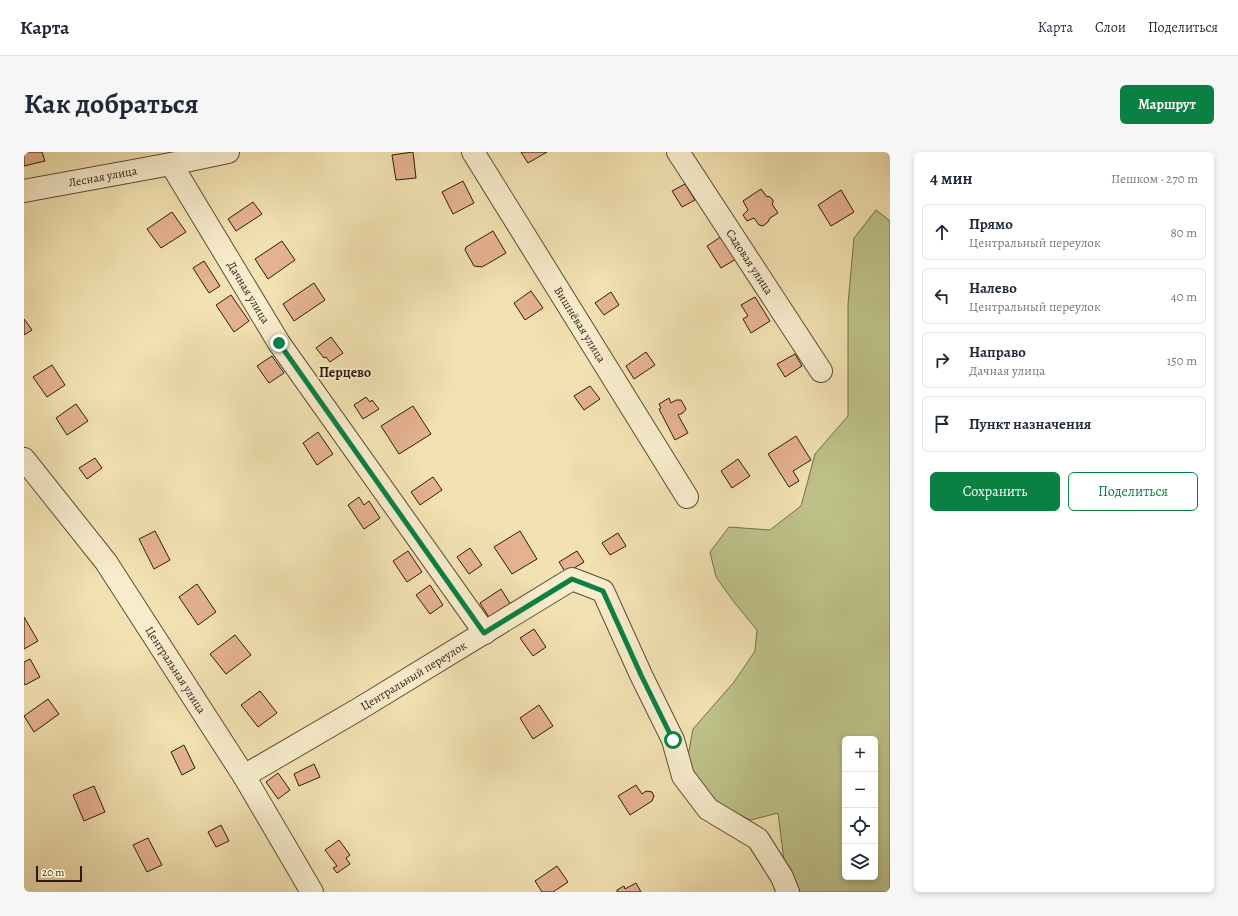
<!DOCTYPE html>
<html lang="ru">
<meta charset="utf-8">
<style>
:root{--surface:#fff;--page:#f6f6f7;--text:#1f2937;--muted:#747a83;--line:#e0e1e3;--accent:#0b8043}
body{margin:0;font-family:Alegreya,serif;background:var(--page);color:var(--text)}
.controls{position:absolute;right:12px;bottom:12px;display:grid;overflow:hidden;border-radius:6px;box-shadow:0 2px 6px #0003}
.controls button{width:36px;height:36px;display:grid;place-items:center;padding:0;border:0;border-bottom:1px solid var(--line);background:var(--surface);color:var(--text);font:20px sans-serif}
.scale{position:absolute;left:12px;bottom:10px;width:46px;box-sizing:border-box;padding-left:4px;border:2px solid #2d1b0b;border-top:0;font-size:11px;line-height:14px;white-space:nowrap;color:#2d1b0b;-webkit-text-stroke:3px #f7eccc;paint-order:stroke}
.stop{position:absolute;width:12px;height:12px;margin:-9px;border:3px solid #0b8043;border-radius:50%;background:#fff}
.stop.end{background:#0b8043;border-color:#fff;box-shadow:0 1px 4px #0008}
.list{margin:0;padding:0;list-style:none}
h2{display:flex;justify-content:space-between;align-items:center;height:52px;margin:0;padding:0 16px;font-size:17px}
h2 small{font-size:13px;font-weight:400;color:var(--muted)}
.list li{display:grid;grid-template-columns:26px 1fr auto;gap:12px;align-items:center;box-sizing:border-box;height:56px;margin:0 8px 8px;padding:0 8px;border:1px solid var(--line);border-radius:6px}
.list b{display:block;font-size:15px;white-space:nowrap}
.list p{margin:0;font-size:13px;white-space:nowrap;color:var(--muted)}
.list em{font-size:13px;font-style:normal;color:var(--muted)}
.actions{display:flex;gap:8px;padding:12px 16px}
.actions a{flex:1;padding:9px 0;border:1px solid var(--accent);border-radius:6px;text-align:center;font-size:14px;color:var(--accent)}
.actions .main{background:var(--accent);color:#fff}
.icon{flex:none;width:22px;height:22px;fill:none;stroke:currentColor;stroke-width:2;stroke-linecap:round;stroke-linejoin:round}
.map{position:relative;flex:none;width:866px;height:740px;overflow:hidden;border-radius:6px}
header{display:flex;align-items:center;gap:24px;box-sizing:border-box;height:56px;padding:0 20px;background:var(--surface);border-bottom:1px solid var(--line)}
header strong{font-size:19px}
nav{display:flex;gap:22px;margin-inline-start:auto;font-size:14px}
.intro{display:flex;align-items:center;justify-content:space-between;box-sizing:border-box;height:96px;padding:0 24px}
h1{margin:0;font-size:28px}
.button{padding:10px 18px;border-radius:6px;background:var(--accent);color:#fff;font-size:14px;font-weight:700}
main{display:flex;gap:24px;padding:0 24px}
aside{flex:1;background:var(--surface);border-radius:6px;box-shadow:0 2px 6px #0003}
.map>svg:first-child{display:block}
.green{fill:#bec289;stroke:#766e4a;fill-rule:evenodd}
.building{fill:#e5b291;stroke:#2d1b0b}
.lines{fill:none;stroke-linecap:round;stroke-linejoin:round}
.minor-casing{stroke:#5e4c34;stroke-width:24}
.minor{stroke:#f7eccc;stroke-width:22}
.route{stroke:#0b8043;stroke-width:5}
.labels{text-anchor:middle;stroke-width:4;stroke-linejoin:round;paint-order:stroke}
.street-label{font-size:12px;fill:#2d1b0b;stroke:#f7eccc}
.quarter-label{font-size:14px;font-weight:bold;fill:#2d1b0b;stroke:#f7eccc}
</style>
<header>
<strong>Карта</strong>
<nav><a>Карта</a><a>Слои</a><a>Поделиться</a></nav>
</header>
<div class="intro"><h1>Как добраться</h1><a class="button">Маршрут</a></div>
<main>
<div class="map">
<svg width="866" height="740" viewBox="0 0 866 740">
<rect width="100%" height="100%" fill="#f2e1b1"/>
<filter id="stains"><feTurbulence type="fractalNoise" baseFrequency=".005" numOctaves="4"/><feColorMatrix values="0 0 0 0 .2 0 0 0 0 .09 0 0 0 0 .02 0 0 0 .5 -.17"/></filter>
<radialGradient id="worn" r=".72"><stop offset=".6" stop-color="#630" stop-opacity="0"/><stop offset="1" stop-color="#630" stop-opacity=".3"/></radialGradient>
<path class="green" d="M852,58L866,69V740H772L761,717L754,661L727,668L684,650L662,615L669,577L710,530L731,499L733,478L710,450L692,425L686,400L705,375L746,378L777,354L791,302L824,264V152L830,86ZM821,587H851V725H821Z"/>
<g class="building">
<path d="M0,0H18L21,9L0,14Z"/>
<path d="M389,0L392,26L372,28L368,3Z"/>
<path d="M497,0H523L504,11Z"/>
<path d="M439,29L450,51L429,62L418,40Z"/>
<path d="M661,32L671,48L658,55L648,39Z"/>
<path d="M737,37L743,45L744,44L747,46L749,48V51L748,52L754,61L746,66L744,70L739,74L735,73L730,66L723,69L719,63L724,58L719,49Z"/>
<path d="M817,38L830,60L807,74L794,53Z"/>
<path d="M229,50L238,62L212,79L204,67Z"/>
<path d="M148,60L162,80L137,96L123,77Z"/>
<path d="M469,79L482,101L458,115L450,114L441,98L442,95Z"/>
<path d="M698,84L712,107L697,116L683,94Z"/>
<path d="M258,89L271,108L244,127L231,107Z"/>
<path d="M180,109L196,134L185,141L169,116Z"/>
<path d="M290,131L301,148L270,169L259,152Z"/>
<path d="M507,139L519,156L501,168L490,151Z"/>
<path d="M587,140L595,153L580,163L571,151Z"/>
<path d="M207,143L225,169L210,180L192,153Z"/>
<path d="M731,145L746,169L727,181L719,167L724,164L717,153Z"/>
<path d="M0,167L8,178L0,183Z"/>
<path d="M307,185L319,201L306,210L302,205L300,206L292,196Z"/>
<path d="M622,200L631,213L610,227L602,214Z"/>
<path d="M771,202L778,214L761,225L753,212Z"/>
<path d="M248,204L260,221L245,231L233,214Z"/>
<path d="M28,213L41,233L23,245L9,225Z"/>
<path d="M566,234L576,247L560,258L550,244Z"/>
<path d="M342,245L346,250L348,248L355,257L339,267L330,253Z"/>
<path d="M645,246L647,251L652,248H657L662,257L659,261L654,263L664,281L651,288L635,257L637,256L635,252Z"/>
<path d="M52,252L64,269L43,283L32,266Z"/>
<path d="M389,254L407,282L375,302L357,274Z"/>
<path d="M294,280L309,302L293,313L279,291Z"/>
<path d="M772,284L787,308L769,319L775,329L765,335L744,302Z"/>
<path d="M71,306L78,316L63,327L55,316Z"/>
<path d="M714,307L726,324L708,336L697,319Z"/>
<path d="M409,325L418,338L396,353L387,340Z"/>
<path d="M335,345L340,353L345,349L356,366L340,377L324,353Z"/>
<path d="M131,379L146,408L130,417L115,387Z"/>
<path d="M496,379L513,407L488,422L470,395Z"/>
<path d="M594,381L602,394L586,403L578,391Z"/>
<path d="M446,396L458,413L445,422L433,405Z"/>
<path d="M384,399L398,420L383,430L369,409Z"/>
<path d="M553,399L560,410L542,421L535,410Z"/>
<path d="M173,432L192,460L174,473L155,445Z"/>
<path d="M406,433L419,453L406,462L392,443Z"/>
<path d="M477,437L487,453L466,467L456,451Z"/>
<path d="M0,465L14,489L0,497Z"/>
<path d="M510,477L522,495L509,504L496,486Z"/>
<path d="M211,483L227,503L202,522L186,502Z"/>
<path d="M6,507L16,525L1,533L0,531V510Z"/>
<path d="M236,539L253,561L234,575L217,553Z"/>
<path d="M24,547L35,562L10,580L0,564Z"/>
<path d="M515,553L529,574L509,587L496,566Z"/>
<path d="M160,593L171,616L158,623L147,600Z"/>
<path d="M290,612L296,625L275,634L270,622Z"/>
<path d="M254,621L266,638L254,647L242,630Z"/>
<path d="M612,633L618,642L622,639L628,640L630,644L628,649L606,663L594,644Z"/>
<path d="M70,634L81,660L60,669L49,643Z"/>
<path d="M197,673L205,689L192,695L184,680Z"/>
<path d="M124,686L138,713L123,720L109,693Z"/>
<path d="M315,688L326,703L322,706L326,712L313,721L309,716L313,714L301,698Z"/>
<path d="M533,714L544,730L529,740H518L511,729Z"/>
<path d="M612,731L617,740H593V738L600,734L601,737Z"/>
</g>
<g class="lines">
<g class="minor-casing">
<g id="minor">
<path id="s1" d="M449,0L663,345"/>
<path id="s2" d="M654,0L797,219"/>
<path id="s3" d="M147,12L255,191L461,481"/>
<path id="s4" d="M0,39L147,12L204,0"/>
<path id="s5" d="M0,307L82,410L220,624L288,740"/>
<path id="s6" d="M220,624L335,557L548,427L579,439L617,523L649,588L659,624L684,657L734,687L758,725L764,740"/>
</g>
</g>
<use href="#minor" class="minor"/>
</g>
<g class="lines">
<path class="route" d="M255,191L460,481L548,427L579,439L617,523L649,588"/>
</g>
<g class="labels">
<g class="street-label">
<text dy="4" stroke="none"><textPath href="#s4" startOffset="80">Лесная улица</textPath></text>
<text dy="4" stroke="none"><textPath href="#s2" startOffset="131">Садовая улица</textPath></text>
<text dy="4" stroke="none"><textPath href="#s3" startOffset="150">Дачная улица</textPath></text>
<text dy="4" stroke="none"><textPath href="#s1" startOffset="203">Вишнёвая улица</textPath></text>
<text dy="4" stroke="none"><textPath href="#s5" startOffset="260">Центральная улица</textPath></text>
<text dy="4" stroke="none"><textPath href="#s6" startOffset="197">Центральный переулок</textPath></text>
</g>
<g class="quarter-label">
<text x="321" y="225">Перцево</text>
</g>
</g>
<rect width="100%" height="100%" filter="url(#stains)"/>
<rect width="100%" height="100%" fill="url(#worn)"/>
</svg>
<div class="controls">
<button>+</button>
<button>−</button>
<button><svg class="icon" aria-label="locate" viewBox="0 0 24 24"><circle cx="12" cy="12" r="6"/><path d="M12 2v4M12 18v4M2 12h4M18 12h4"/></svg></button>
<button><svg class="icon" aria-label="layers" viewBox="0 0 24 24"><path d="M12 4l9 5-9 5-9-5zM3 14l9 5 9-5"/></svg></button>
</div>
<div class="scale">20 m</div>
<div class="stop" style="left:649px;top:588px"></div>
<div class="stop end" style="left:255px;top:191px"></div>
</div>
<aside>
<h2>4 мин<small>Пешком · 270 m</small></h2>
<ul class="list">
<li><svg class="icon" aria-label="ahead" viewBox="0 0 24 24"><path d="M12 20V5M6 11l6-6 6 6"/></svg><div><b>Прямо</b><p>Центральный переулок</p></div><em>80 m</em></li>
<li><svg class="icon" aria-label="left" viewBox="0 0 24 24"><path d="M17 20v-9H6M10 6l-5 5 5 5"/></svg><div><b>Налево</b><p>Центральный переулок</p></div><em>40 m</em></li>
<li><svg class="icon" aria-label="right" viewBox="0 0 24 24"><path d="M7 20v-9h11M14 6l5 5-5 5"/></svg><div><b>Направо</b><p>Дачная улица</p></div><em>150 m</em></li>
<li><svg class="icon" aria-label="arrive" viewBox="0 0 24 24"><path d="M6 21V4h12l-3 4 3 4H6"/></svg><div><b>Пункт назначения</b></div></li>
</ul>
<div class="actions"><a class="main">Сохранить</a><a>Поделиться</a></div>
</aside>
</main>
